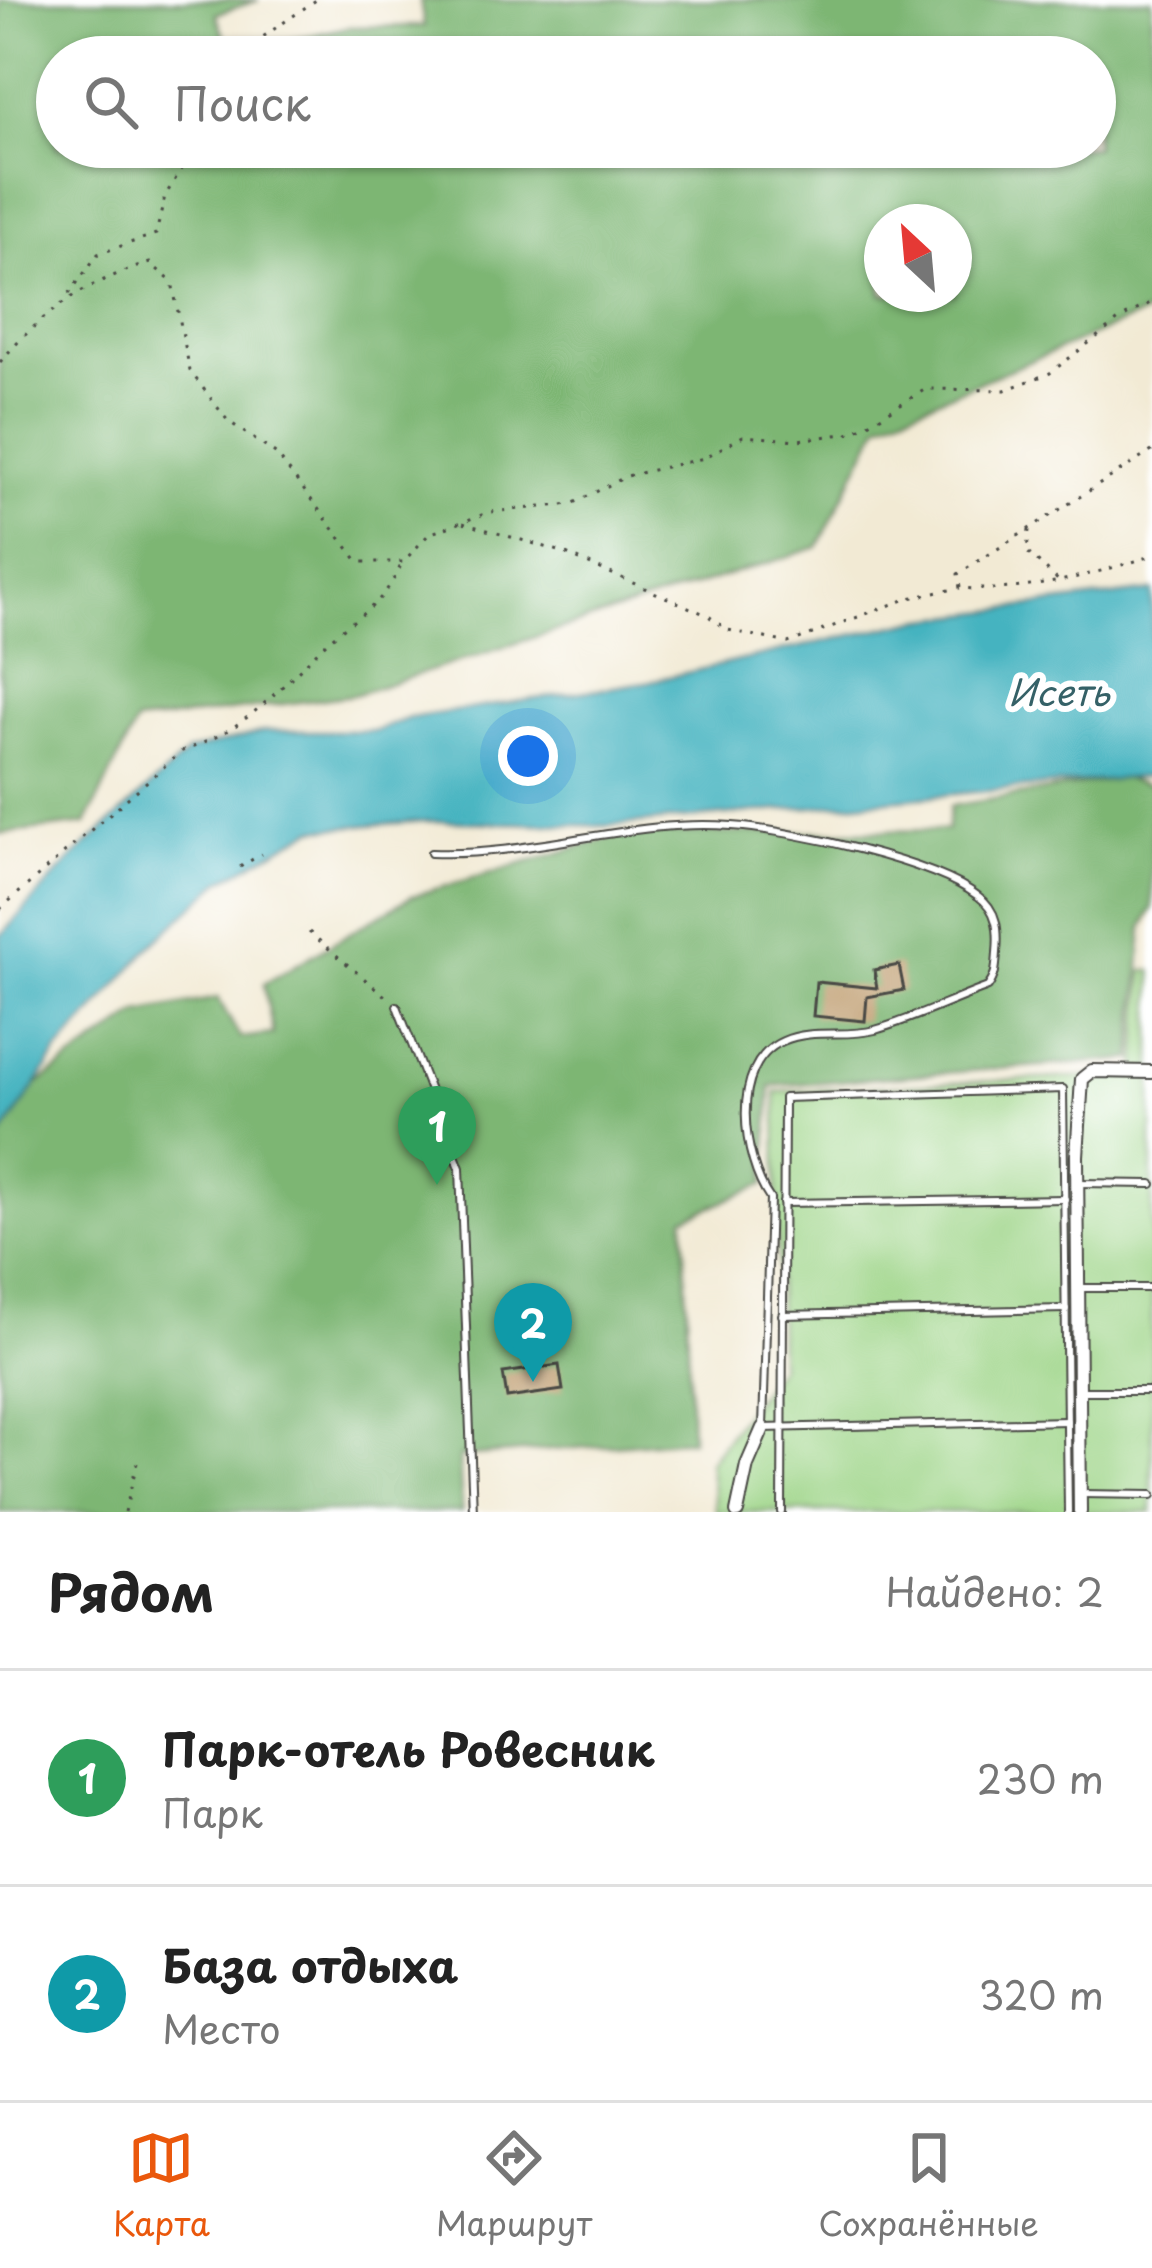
<!DOCTYPE html>
<html lang="ru">
<meta charset="utf-8">
<style>
:root{--surface:#fff;--page:#f6f6f6;--text:#222;--muted:#767676;--line:#e0e0e0;--accent:#ea580c}
body{margin:0;font-family:"Playpen Sans",sans-serif;background:var(--page);color:var(--text)}
.compass{position:absolute;left:864px;top:204px;width:108px;height:108px;border-radius:50%;background:var(--surface);box-shadow:0 3px 9px #0004;rotate:334deg}
.you{position:absolute;left:528px;top:756px;width:42px;height:42px;margin:-30px;border:9px solid #fff;border-radius:50%;background:#1a73e8;box-shadow:0 0 0 18px #1a73e833}
.badge{display:grid;place-items:center;width:78px;height:78px;border-radius:50%;background:var(--accent);color:#fff;font-size:39px;font-weight:700}
.pin{position:absolute;translate:-50% -99px;filter:drop-shadow(0 3px 6px #0008)}
.pin::after{content:'';position:absolute;top:63px;width:42px;height:36px;background:inherit;clip-path:polygon(0 0,100% 0,50% 100%)}
.list{margin:0;padding:0;list-style:none}
h2{display:flex;justify-content:space-between;align-items:center;height:156px;margin:0;padding:0 48px;font-size:51px}
h2 small{font-size:39px;font-weight:400;color:var(--muted)}
.list li{display:grid;grid-template-columns:78px 1fr auto;gap:36px;align-items:center;box-sizing:border-box;height:216px;padding:0 48px;border-top:3px solid var(--line)}
.list b{display:block;font-size:45px;white-space:nowrap}
.list p{margin:0;font-size:39px;white-space:nowrap;color:var(--muted)}
.list em{font-size:39px;font-style:normal;color:var(--muted)}
.icon{flex:none;width:66px;height:66px;fill:none;stroke:currentColor;stroke-width:2;stroke-linecap:round;stroke-linejoin:round}
.map{position:relative;flex:none;width:1152px;height:1512px;overflow:hidden}
.search{position:absolute;background:var(--surface);box-shadow:0 3px 9px #0004;left:36px;right:36px;top:36px;height:132px;display:flex;align-items:center;gap:30px;box-sizing:border-box;padding:0 42px;border-radius:66px;color:var(--muted);font-size:45px}
.sheet{height:588px;background:var(--surface)}
nav{display:flex;justify-content:space-around;align-items:center;box-sizing:border-box;height:168px;border-top:3px solid var(--line);background:var(--surface);font-size:33px;color:var(--muted)}
nav a{display:grid;justify-items:center;gap:6px}
nav .on{color:var(--accent)}
.map>svg:first-child{display:block}
.green{fill:#9cd486;stroke:#648058;stroke-width:3}
.forest{fill:#7db673;stroke:#54704f;stroke-width:3;fill-rule:evenodd}
.water{fill:#45b3c0;stroke:#386f76;stroke-width:3}
.building{fill:#c2a277}
.lines{fill:none;stroke-linecap:round;stroke-linejoin:round}
.service-casing{stroke:#494844;stroke-width:10}
.minor-casing{stroke:#494844;stroke-width:16}
.path{stroke:#494844;stroke-width:3;stroke-dasharray:3 9;stroke-linecap:butt}
.service{stroke:#fff;stroke-width:6}
.minor{stroke:#fff;stroke-width:12}
.labels{text-anchor:middle;stroke-width:12;stroke-linejoin:round;paint-order:stroke}
.water-label{font-size:36px;font-style:italic;fill:#356167;stroke:#fff}
</style>
<div class="map">
<svg width="1152" height="1512" viewBox="0 0 1152 1512">
<rect width="100%" height="100%" fill="#fff"/>
<filter id="ink" filterUnits="userSpaceOnUse"><feTurbulence type="fractalNoise" baseFrequency=".00833" numOctaves="2"/><feDisplacementMap in="SourceGraphic" scale="24" xChannelSelector="R" yChannelSelector="G"/><feConvolveMatrix kernelMatrix="1 2 1 2 8 2 1 2 1" color-interpolation-filters="sRGB"/></filter>
<filter id="wash" filterUnits="userSpaceOnUse"><feTurbulence type="fractalNoise" baseFrequency=".004" numOctaves="4" result="noise"/><feDisplacementMap in="SourceGraphic" scale="48" xChannelSelector="R" yChannelSelector="G"/><feGaussianBlur stdDeviation="2.7" result="paint"/><feColorMatrix in="noise" values="0 0 0 0 0 0 0 0 0 0 0 0 0 0 0 0 0 1.4 0 .05"/><feComposite in="paint" operator="in"/></filter>
<g filter="url(#wash)">
<rect width="100%" height="100%" fill="#f2ead4"/>
<path class="green" d="M1143,970H1152V1512H716L709,1462L779,1366L776,1092L1136,1074Z"/>
<g class="forest">
<path d="M0,0H259L216,14L231,54L347,27L424,26L420,0H1152V311L880,423L818,547L354,695L136,723L86,824L0,834ZM57,57H1095V147H57ZM882,222H954V294H882Z"/>
<path d="M1123,778L1152,786V908L1143,927L1133,1059L771,1086L765,1184L684,1218L691,1439L459,1457L462,1512H0V1139L32,1088L139,1013L218,998L240,1038L273,1034L264,984L412,896L623,834L947,830L950,806Z"/>
</g>
<path class="water" d="M1152,591V776L607,826L427,821L314,829L221,881L153,944L58,1052L0,1139V936L72,858L189,751L265,731H375L409,718L646,682L918,620Z"/>
<g id="blocks">
<g class="building">
<path d="M899,965L904,990L867,997L865,1021L813,1016L816,982L877,988L874,970Z"/>
<path d="M559,1365L563,1390L507,1398L503,1373Z"/>
</g>
</g>
</g>
<g filter="url(#ink)">
<use href="#blocks" fill-opacity="0" stroke="#494844" stroke-width="3"/>
<g class="lines">
<g class="service-casing">
<g id="service">
<path d="M431,853C533,857 631,818 732,826C790,830 933,861 978,896C998,910 999,931 997,953C996,967 996,976 988,987C950,1001 914,1019 875,1030C845,1038 813,1028 783,1041C728,1065 743,1160 770,1199L763,1428L1067,1421"/>
<path d="M397,1006L460,1168L473,1512"/>
<path d="M1078,1183L1152,1184"/>
<path d="M783,1203L1065,1199"/>
<path d="M1079,1288H1152"/>
<path d="M782,1315L1066,1309"/>
<path d="M1082,1391H1152"/>
<path d="M1080,1494L1152,1495"/>
<path d="M782,1512L784,1098L1063,1089L1068,1512"/>
</g>
</g>
<g class="minor-casing">
<g id="minor">
<path d="M737,1512L747,1465L763,1428"/>
<path d="M1080,1512L1077,1156L1082,1079L1092,1071L1152,1072"/>
</g>
</g>
<g class="path">
<path d="M234,57L316,0"/>
<path d="M69,294L98,254L156,234L165,196L195,147"/>
<path d="M0,362C44,311 85,282 150,263L172,282L190,371L228,421L277,455L359,562H403L429,534L462,522L490,512L572,504L627,476L704,458L743,436L798,440L852,433L926,389L1005,390L1050,373L1120,319L1152,302"/>
<path d="M1152,451L958,574L960,588C1027,594 1089,575 1152,556"/>
<path d="M463,523L559,551L707,615L728,630L788,643L909,598L960,588"/>
<path d="M1029,530L1027,552L1060,582"/>
<path d="M240,867L261,854"/>
<path d="M0,909L182,751C249,729 277,690 325,644C362,610 379,612 402,563"/>
<path d="M309,932L391,1001"/>
<path d="M125,1512L137,1463"/>
</g>
<use href="#service" class="service"/>
<use href="#minor" class="minor"/>
</g>
</g>
<g class="labels">
<g class="water-label">
<text x="1059" y="706">Исеть</text>
</g>
</g>
</svg>
<svg class="compass" viewBox="-18 -18 36 36"><path d="M0-13l5 13h-10z" fill="#e53935"/><path d="M0 13l5-13h-10z" fill="#767676"/></svg>
<div class="you"></div>
<div class="pin badge" style="left:437px;top:1185px;background:#2e9e5b">1</div>
<div class="pin badge" style="left:533px;top:1382px;background:#0f9aa8">2</div>
<div class="search"><svg class="icon" aria-label="search" viewBox="0 0 24 24"><circle cx="10" cy="10" r="6"/><path d="M15 15l6 6"/></svg>Поиск</div>
</div>
<section class="sheet">
<h2>Рядом<small>Найдено: 2</small></h2>
<ul class="list">
<li><span class="badge" style="background:#2e9e5b">1</span><div><b>Парк-отель Ровесник</b><p>Парк</p></div><em>230 m</em></li>
<li><span class="badge" style="background:#0f9aa8">2</span><div><b>База отдыха</b><p>Место</p></div><em>320 m</em></li>
</ul>
</section>
<nav>
<a class="on"><svg class="icon" aria-label="map" viewBox="0 0 24 24"><path d="M3 6l6-2 6 2 6-2v14l-6 2-6-2-6 2zM9 4v14M15 6v14"/></svg>Карта</a>
<a><svg class="icon" aria-label="directions" viewBox="0 0 24 24"><path d="M12 3l9 9-9 9-9-9zM9 14v-3h6M13 9l2 2-2 2"/></svg>Маршрут</a>
<a><svg class="icon" aria-label="saved" viewBox="0 0 24 24"><path d="M7 4h10v16l-5-4-5 4z"/></svg>Сохранённые</a>
</nav>
